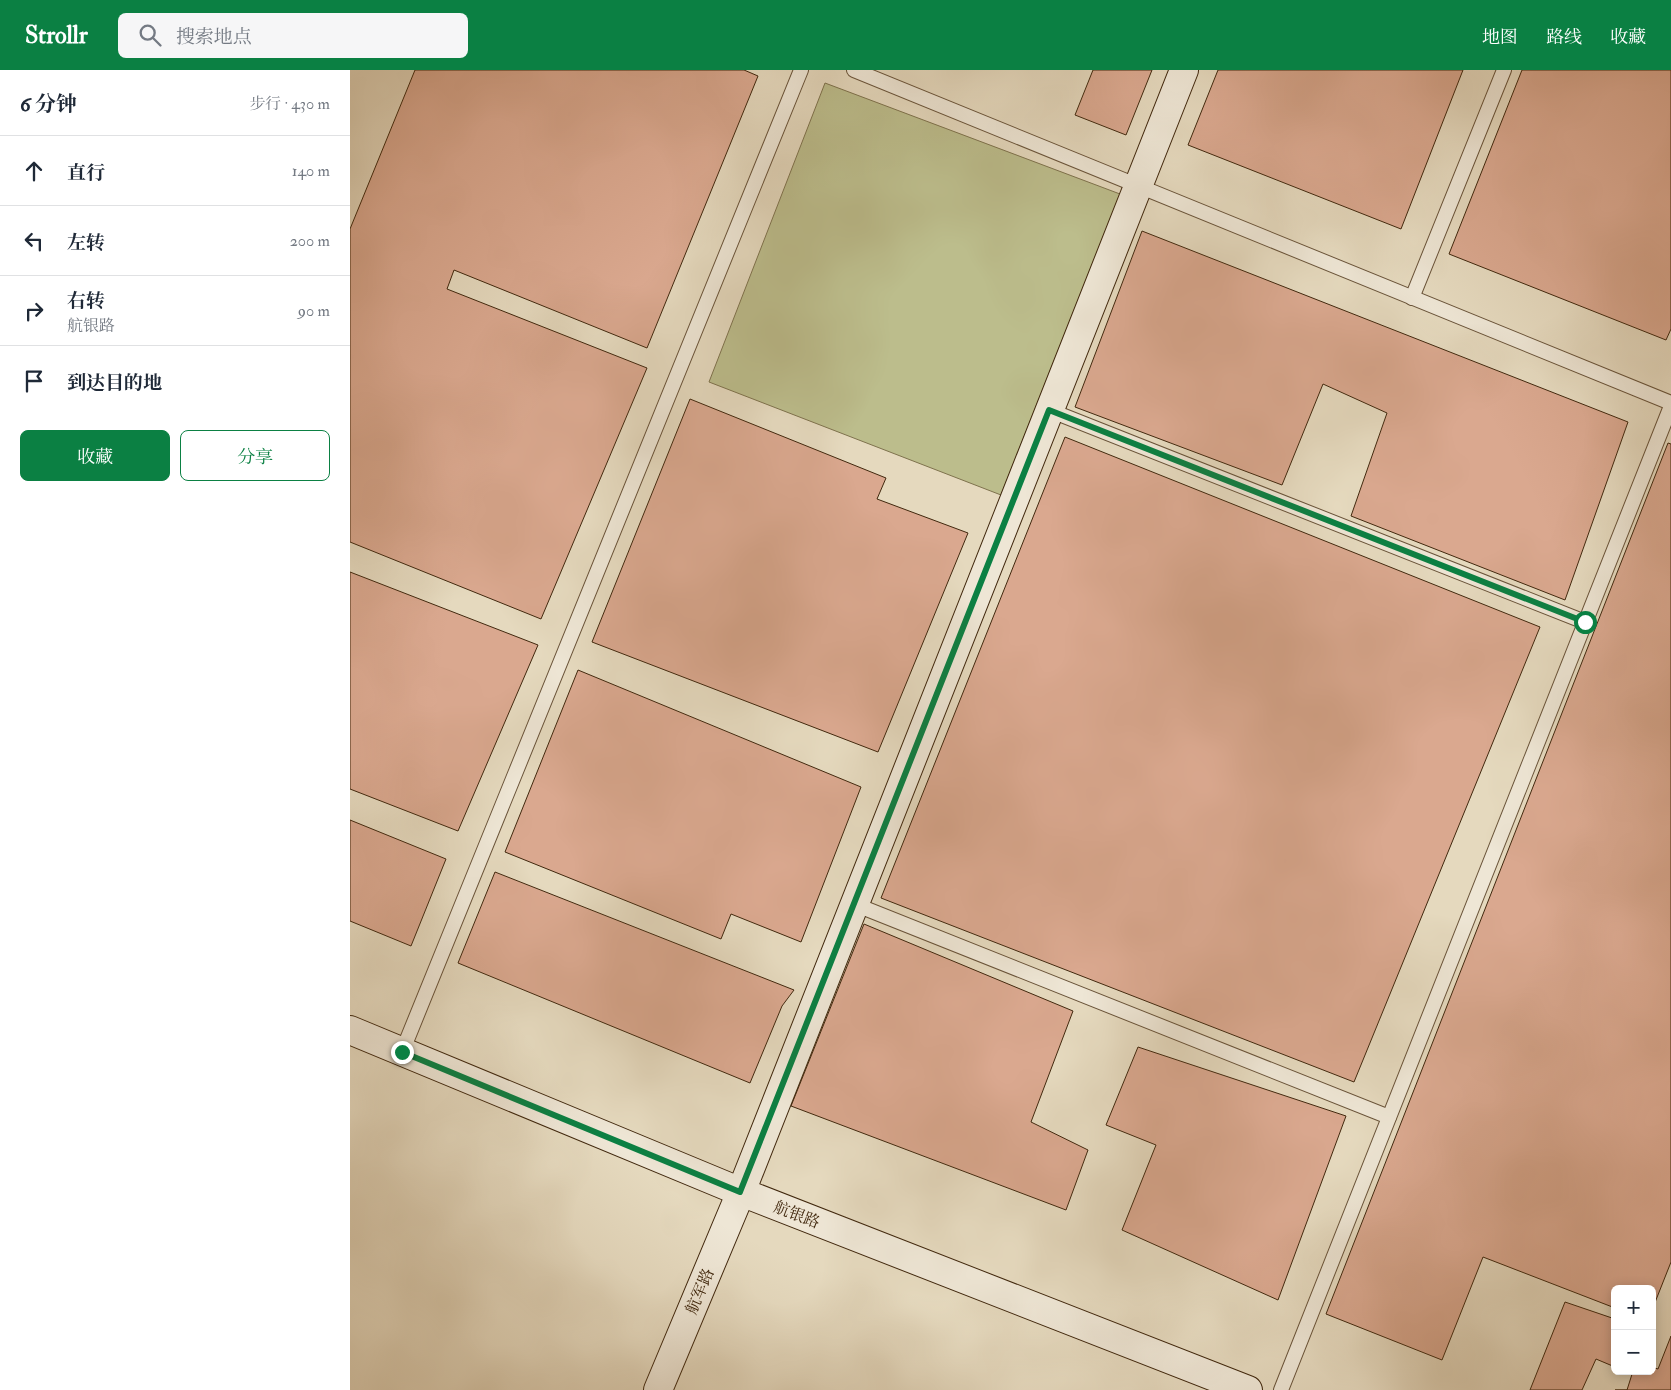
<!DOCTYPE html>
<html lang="zh">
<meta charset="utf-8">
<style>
:root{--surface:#fff;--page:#f6f6f7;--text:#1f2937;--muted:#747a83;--line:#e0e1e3;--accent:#0b8043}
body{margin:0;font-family:"IM FELL Double Pica","Noto Serif SC",serif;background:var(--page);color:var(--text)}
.controls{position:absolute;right:15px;bottom:15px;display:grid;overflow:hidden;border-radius:8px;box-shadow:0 2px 12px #0003}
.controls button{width:45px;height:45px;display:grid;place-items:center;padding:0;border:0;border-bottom:1px solid var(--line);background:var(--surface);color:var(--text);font:25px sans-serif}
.stop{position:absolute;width:15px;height:15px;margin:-11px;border:4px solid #0b8043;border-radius:50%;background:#fff}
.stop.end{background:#0b8043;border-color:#fff;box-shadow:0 1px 5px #0008}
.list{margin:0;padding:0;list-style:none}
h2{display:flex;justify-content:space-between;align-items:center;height:65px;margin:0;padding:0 20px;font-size:21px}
h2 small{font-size:16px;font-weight:400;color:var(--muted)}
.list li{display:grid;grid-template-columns:32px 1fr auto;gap:15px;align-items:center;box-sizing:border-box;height:70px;padding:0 20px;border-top:1px solid var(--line)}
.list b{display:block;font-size:19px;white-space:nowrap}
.list p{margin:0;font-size:16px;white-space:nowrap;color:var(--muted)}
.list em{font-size:16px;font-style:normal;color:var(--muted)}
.actions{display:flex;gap:10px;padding:15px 20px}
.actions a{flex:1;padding:11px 0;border:1px solid var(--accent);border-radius:8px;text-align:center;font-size:18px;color:var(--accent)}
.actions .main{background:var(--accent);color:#fff}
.icon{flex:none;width:28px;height:28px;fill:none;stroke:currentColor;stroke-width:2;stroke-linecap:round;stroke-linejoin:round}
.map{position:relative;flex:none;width:1321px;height:1320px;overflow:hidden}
header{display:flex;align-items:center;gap:30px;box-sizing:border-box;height:70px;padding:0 25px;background:var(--accent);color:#fff}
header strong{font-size:24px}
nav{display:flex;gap:28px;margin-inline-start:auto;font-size:18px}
.search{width:350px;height:45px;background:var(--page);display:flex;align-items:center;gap:12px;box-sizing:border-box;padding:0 18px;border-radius:8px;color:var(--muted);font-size:19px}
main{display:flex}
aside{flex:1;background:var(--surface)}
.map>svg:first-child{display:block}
.green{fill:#bcbd8c;stroke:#7e724d}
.building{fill:#daa88f;stroke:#41280e}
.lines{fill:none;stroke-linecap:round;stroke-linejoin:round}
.lane-casing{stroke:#6a543a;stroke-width:16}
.secondary-casing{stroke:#41280e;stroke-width:30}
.lane{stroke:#eee6d5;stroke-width:14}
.secondary{stroke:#eee6d5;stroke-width:28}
.route{stroke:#0b8043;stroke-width:6}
.labels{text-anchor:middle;stroke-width:4;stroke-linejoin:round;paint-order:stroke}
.street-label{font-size:16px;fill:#41280e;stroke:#eee6d5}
</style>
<header>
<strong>Strollr</strong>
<div class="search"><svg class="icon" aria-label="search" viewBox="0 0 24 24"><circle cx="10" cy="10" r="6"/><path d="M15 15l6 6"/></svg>搜索地点</div>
<nav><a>地图</a><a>路线</a><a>收藏</a></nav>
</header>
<main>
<aside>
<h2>6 分钟<small>步行 · 430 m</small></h2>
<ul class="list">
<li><svg class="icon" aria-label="ahead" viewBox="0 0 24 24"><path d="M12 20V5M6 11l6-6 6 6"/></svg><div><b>直行</b></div><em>140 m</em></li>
<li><svg class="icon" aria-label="left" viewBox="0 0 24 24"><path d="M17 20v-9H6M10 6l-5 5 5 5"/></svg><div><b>左转</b></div><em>200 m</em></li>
<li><svg class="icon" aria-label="right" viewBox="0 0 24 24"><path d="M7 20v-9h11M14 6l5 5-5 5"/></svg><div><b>右转</b><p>航银路</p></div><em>90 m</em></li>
<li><svg class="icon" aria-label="arrive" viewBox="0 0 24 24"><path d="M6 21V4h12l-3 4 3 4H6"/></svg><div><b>到达目的地</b></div></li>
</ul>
<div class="actions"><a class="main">收藏</a><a>分享</a></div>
</aside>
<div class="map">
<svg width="1321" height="1320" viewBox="0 0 1321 1320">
<rect width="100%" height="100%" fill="#e5d9be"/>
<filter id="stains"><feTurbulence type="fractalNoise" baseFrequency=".004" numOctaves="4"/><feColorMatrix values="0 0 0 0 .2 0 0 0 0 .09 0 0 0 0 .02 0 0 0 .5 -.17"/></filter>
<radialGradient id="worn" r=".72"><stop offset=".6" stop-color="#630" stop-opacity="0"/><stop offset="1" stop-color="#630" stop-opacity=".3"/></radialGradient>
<path class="green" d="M475,13L770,124L651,425L359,312Z"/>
<g class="building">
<path d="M65,0H394L408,6L297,278L104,200L97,219L297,298L191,549L0,472V159Z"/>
<path d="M743,0H802L776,65L725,45Z"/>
<path d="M868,0H1113L1051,159L838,75Z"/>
<path d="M1172,0H1321V259L1316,270L1099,184Z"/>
<path d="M792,161L1278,352L1215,530L1001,446L1037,343L973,314L932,415L725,337Z"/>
<path d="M340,329L536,408L527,429L618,463L528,682L242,572Z"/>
<path d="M715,367L1190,557L1004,1012L531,828Z"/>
<path d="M1318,373L1321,374V1192L1302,1240V1219H1265V1238L1133,1187L1092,1290L976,1244Z"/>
<path d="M0,502L188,575L108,761L0,719Z"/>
<path d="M228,600L511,717L451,872L381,844L371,869L155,782Z"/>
<path d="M0,750L96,789L61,876L0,851Z"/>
<path d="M145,802L444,920L432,936L400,1013L108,893Z"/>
<path d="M514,854L723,941L681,1052L738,1080L716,1140L441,1036Z"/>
<path d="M788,977L996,1046L928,1230L772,1160L806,1075L756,1055Z"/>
<path d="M1215,1232L1265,1249V1297L1246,1289L1232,1320H1180Z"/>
<path d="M1321,1266V1320H1265H1277L1283,1301H1302V1297L1308,1299Z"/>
</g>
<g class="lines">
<g class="lane-casing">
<g id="lane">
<path d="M504,0L1321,333"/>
<path d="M1062,228L1154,0"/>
<path d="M699,340L1235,552"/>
<path d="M504,834L1039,1047"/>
<path d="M52,982L451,0"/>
<path d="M931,1320L1321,336"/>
</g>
</g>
<g class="secondary-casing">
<g id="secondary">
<path d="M0,960L391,1122L898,1320"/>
<path d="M308,1320L391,1122L834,0"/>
</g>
</g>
<use href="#lane" class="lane"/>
<use href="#secondary" class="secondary"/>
</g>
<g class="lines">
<path class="route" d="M52,982L390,1122L699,340L1235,552"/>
</g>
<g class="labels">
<g class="street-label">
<text transform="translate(447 1144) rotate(21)" y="6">航银路</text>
<text transform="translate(349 1221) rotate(-67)" y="6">航军路</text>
</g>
</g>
<rect width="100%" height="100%" filter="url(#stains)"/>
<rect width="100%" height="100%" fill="url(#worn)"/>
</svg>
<div class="controls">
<button>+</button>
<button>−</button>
</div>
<div class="stop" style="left:1235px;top:552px"></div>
<div class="stop end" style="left:52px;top:982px"></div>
</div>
</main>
